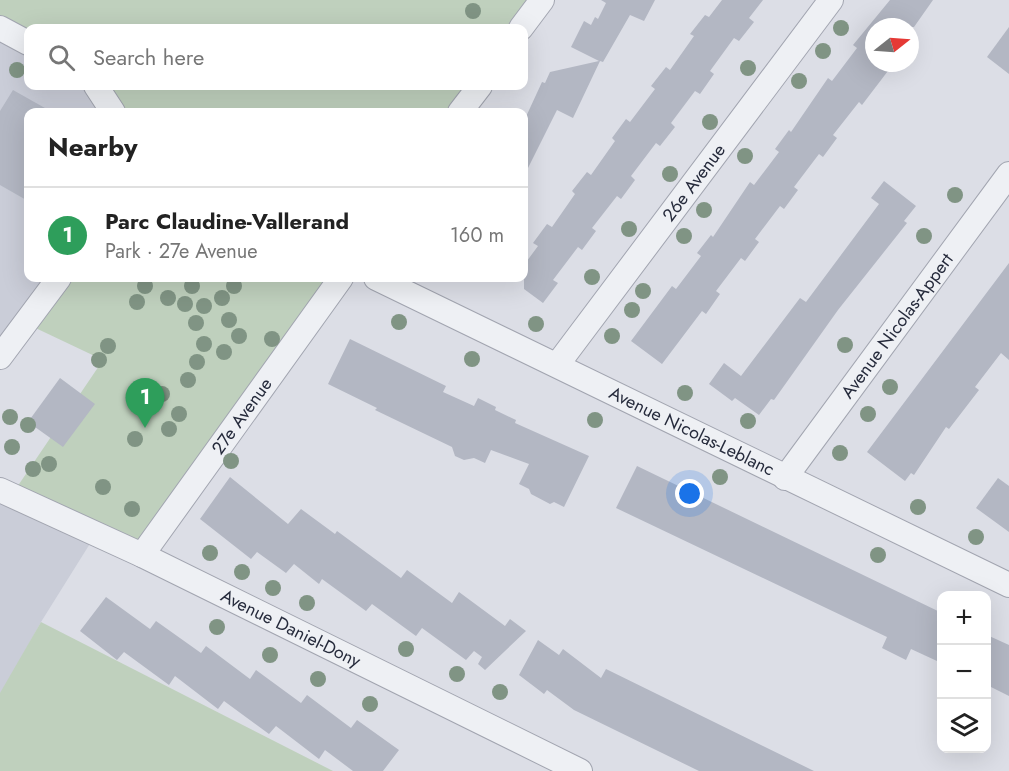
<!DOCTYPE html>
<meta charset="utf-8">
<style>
:root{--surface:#fff;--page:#f2f2f2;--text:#222;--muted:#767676;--line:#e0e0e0;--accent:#cd3f3f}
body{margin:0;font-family:Jost,sans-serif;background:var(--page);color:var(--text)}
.controls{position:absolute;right:18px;bottom:18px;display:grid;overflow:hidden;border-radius:12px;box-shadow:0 6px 24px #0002}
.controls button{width:54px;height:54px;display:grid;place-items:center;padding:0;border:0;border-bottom:2px solid var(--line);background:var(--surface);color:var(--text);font:30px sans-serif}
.compass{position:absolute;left:865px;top:18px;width:54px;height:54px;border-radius:50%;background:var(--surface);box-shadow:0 6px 24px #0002;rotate:73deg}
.you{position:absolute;left:690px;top:494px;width:21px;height:21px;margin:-15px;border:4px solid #fff;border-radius:50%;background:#1a73e8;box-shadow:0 0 0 9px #1a73e833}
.badge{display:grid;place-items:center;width:39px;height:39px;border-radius:50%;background:var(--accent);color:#fff;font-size:20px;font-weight:700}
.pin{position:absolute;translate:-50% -50px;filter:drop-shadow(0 2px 3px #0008)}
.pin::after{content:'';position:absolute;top:32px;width:21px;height:18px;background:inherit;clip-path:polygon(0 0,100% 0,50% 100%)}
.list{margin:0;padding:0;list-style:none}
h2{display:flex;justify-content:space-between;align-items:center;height:78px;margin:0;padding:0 24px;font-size:26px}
h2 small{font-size:20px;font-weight:400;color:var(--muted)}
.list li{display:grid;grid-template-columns:39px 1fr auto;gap:18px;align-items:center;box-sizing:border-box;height:96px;padding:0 24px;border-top:2px solid var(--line)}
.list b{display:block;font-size:22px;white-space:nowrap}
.list p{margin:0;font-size:20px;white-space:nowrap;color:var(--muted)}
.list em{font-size:20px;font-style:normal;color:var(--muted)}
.icon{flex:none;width:33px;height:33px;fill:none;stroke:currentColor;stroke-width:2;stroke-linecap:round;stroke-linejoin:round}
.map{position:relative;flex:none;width:1009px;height:771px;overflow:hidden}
.search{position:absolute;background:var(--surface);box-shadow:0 6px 24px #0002;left:24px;top:24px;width:504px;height:66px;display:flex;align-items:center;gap:15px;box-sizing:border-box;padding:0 21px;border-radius:12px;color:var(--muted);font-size:22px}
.panel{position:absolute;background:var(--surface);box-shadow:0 6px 24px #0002;left:24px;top:108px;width:504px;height:174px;border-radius:12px}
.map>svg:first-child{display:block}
.built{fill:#cacdd8}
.green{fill:#bfd0bd}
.building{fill:#b3b7c3}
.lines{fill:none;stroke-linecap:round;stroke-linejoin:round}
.street-casing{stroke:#a2a5b0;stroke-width:26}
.street{stroke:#eef0f4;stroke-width:24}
.tree{fill:#809484}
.labels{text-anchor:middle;stroke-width:4.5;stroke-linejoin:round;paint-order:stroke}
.street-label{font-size:18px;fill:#262b3c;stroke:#ebedf4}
</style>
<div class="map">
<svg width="1009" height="771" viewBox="0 0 1009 771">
<rect width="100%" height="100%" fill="#dcdee6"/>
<g class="built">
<path d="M0,28L28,43V86H96L109,112H28V278H47L0,348Z"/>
<path d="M0,490L96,534L41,622L0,696Z"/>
</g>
<g class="green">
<path d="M0,0H542L522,28H28V43L0,28Z"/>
<path d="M96,86H481L461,112H109Z"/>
<path d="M59,278H342L142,555L11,496L103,360L25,323Z"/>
<path d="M41,622L333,771H0V693Z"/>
</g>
<g class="building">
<path d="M601,0H655L644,21L630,15L603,62L600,61L573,118L557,110L524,176V121L542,82L545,83L550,72L599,61L571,47L584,21L591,25L595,17L598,19L606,3Z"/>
<path d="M722,0H763L749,18L754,22L739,41L734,38L710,71L714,74L700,94L695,91L671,123L675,127L660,146L656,143L631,176L635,180L621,199L617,196L592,228L596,231L582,250L578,247L553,280L558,283L543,303L524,289V265L538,246L533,243L547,224L552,227L575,194L572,191L587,172L591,175L615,141L612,138L626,119L630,122L655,89L651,86L666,67L670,70L694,36L690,34L705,15L709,17Z"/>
<path d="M890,0H933L914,27H874V63H894L862,105L859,102L833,135L837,138L823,157L819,154L794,187L798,190L784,209L780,206L755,239L759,242L745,261L741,258L716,291L720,294L706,314L702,311L662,364L631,341L672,286L676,289L701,256L697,253L711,235L713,237L750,182L754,185L779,152L775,149L789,130L791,132L828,78L832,81L857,48L853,45Z"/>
<path d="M1009,27V74L987,57Z"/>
<path d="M13,90L52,112H28V201L0,185V111Z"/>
<path d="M884,181L916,206L904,221L907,223L838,310L774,400L771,399L759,415L735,398L732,401L709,384L724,363L741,376L800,298L806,302L879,204L871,198Z"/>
<path d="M1009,263V360L1001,353L975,387L979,390L949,429L946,427L914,475L911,473L905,481L867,452Z"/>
<path d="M350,339L446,386L443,392L474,406L478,398L496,407L495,410L516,420L515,423L589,456L564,507L554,502L550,504L531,494L529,489L519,484L529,464L491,450L485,463L474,458L464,460L455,456L452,447L375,410L377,408L328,384Z"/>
<path d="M60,378L95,404L63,447L28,422Z"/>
<path d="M637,466L942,613V652L937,661L911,649L906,660L882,648L887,637L616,508Z"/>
<path d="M230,477L288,524L301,509L335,534L337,531L401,578L407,570L452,603L459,592L505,626L510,619L526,631L485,670L478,664L482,657L474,651L466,660L422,628L416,636L372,604L366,611L322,579L319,584L294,564L286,573L257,552L251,559L200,519Z"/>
<path d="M998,478L1009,486V532L976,508Z"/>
<path d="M106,597L150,629L156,621L201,653L206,646L250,679L256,670L301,703L307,695L351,728L357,720L399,750L383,771H353L325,750L319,759L276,726L269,734L224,701L218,709L175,676L169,685L124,652L117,660L80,631Z"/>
<path d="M987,635L1009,645V696L987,685Z"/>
<path d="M538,640L559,655L563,649L601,678L606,669L814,771H699L574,710L547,690L544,694L519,675Z"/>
</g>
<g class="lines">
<g class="street-casing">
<g id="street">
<path d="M0,28L28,43"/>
<path d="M521,28L542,0"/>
<path d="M96,86L113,112"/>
<path d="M460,112L480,86"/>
<path id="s1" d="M376,278L1009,585"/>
<path d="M0,357L59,278"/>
<path id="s2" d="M557,365L831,0"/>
<path id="s3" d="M785,478L1009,174"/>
<path id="s4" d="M0,490L142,555L580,771"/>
<path id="s5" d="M142,555L341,278"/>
</g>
</g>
<use href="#street" class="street"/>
</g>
<g class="tree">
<circle cx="473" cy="11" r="8"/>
<circle cx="841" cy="28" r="8"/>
<circle cx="823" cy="51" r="8"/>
<circle cx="748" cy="68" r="8"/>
<circle cx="17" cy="70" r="8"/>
<circle cx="799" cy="81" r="8"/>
<circle cx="710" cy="122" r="8"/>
<circle cx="745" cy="156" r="8"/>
<circle cx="670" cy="174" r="8"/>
<circle cx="955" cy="195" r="8"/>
<circle cx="704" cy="210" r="8"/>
<circle cx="629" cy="229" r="8"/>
<circle cx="684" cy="236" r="8"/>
<circle cx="924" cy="236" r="8"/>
<circle cx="592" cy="277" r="8"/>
<circle cx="145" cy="286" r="8"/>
<circle cx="192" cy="286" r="8"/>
<circle cx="234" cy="286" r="8"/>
<circle cx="643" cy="291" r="8"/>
<circle cx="168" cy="298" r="8"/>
<circle cx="222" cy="298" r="8"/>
<circle cx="137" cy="302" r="8"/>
<circle cx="185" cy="304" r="8"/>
<circle cx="204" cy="306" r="8"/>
<circle cx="632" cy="310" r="8"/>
<circle cx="229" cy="320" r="8"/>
<circle cx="399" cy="322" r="8"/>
<circle cx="196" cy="323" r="8"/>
<circle cx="536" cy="324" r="8"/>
<circle cx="239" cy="336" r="8"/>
<circle cx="612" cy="336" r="8"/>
<circle cx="272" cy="339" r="8"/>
<circle cx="204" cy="344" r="8"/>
<circle cx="845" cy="345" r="8"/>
<circle cx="108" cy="346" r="8"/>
<circle cx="224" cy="352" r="8"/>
<circle cx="472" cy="359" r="8"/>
<circle cx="99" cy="360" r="8"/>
<circle cx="197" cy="362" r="8"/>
<circle cx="188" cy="380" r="8"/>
<circle cx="890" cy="387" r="8"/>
<circle cx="685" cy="393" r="8"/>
<circle cx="162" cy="394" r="8"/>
<circle cx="179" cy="414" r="8"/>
<circle cx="868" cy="414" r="8"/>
<circle cx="10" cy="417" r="8"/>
<circle cx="595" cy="420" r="8"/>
<circle cx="748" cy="421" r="8"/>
<circle cx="28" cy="425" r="8"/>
<circle cx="169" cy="429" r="8"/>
<circle cx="135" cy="439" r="8"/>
<circle cx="12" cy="447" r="8"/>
<circle cx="840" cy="453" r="8"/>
<circle cx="231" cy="461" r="8"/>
<circle cx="49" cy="464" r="8"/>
<circle cx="33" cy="469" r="8"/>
<circle cx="720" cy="477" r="8"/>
<circle cx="103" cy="487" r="8"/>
<circle cx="918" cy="507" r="8"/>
<circle cx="132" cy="509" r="8"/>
<circle cx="976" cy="537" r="8"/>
<circle cx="210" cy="553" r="8"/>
<circle cx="878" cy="555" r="8"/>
<circle cx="242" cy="572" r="8"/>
<circle cx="273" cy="588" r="8"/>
<circle cx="307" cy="603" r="8"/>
<circle cx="217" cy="627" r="8"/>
<circle cx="406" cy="649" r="8"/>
<circle cx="270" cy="655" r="8"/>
<circle cx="457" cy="674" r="8"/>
<circle cx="318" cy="679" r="8"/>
<circle cx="500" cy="692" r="8"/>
<circle cx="370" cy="704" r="8"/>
</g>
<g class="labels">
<g class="street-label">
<text dy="6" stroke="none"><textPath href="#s2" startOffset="228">26e Avenue</textPath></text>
<text dy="6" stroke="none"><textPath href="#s3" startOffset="189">Avenue Nicolas-Appert</textPath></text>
<text dy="6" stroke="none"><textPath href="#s5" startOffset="171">27e Avenue</textPath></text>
<text dy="6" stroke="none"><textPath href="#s1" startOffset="351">Avenue Nicolas-Leblanc</textPath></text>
<text dy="6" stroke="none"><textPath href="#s4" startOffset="322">Avenue Daniel-Dony</textPath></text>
</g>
</g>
</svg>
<div class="controls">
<button>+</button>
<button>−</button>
<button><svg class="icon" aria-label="layers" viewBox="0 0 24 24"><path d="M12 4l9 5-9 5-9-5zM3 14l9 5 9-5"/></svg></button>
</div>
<svg class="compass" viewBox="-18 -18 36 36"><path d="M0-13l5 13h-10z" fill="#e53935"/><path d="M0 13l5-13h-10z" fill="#767676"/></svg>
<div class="you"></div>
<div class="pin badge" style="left:145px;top:428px;background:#2e9e5b">1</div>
<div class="search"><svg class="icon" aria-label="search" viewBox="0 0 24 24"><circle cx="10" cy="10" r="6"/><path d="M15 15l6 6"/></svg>Search here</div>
<section class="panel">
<h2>Nearby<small></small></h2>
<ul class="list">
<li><span class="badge" style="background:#2e9e5b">1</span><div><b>Parc Claudine-Vallerand</b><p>Park · 27e Avenue</p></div><em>160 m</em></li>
</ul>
</section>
</div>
